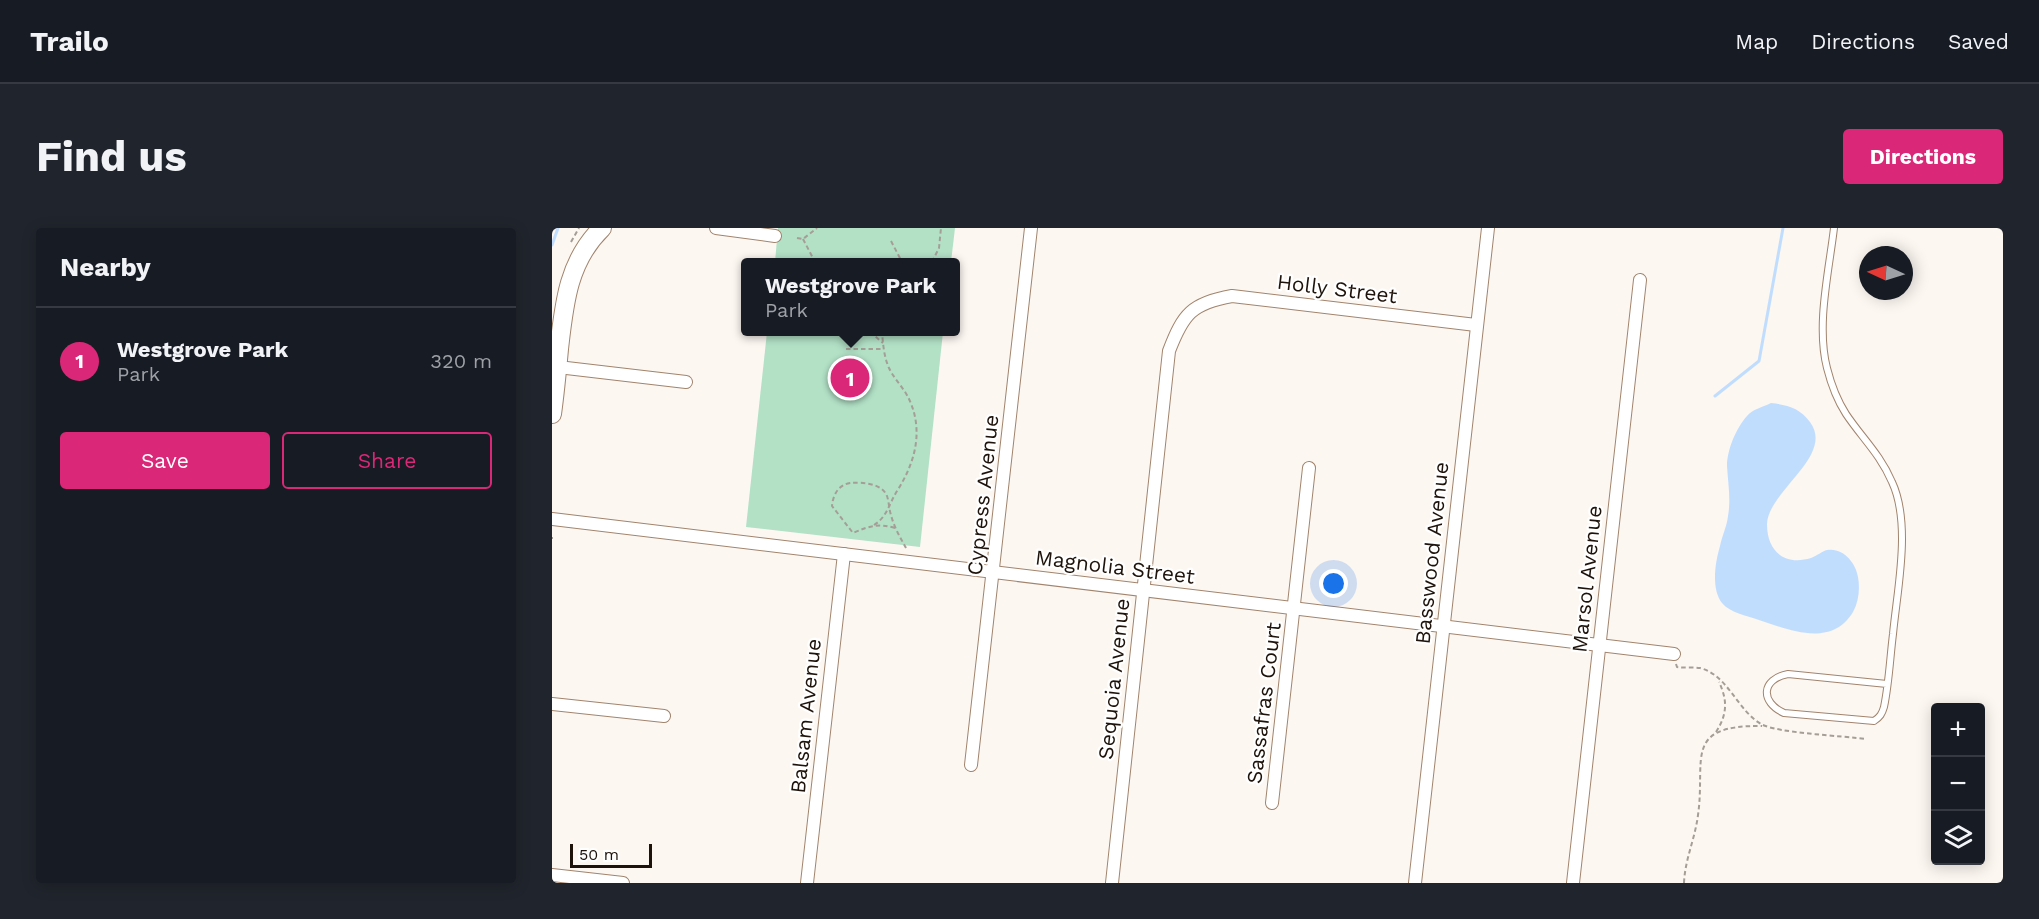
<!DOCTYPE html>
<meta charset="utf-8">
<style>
:root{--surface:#171b24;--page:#20242c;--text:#f1f3f6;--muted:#9ea1a6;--line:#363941;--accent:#db2777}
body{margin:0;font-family:"Work Sans",sans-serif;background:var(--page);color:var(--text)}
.controls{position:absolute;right:18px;bottom:18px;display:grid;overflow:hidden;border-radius:6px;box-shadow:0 3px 15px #0003}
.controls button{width:54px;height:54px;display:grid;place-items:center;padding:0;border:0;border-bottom:2px solid var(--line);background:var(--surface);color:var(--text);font:30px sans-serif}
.compass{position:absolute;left:1307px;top:18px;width:54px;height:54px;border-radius:50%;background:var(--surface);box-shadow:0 3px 15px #0003;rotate:274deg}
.scale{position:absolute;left:18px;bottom:15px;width:82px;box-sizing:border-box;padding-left:6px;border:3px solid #1e130a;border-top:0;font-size:16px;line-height:21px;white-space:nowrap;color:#1e130a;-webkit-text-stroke:4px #fff;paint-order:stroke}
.you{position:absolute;left:782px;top:356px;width:21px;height:21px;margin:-15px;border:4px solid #fff;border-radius:50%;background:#1a73e8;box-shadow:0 0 0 9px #1a73e833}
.badge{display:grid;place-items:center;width:39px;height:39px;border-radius:50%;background:var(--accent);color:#fff;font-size:20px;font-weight:700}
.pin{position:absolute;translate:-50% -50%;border:3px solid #fff;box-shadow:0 2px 6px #0006}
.popup{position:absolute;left:189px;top:30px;width:219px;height:78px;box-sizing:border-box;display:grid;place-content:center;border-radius:6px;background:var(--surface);filter:drop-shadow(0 2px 4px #0005);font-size:20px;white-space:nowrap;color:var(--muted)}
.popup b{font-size:22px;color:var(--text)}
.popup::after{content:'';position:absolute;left:50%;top:100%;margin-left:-12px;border:12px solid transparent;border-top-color:var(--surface)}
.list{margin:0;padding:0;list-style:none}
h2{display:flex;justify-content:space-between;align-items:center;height:78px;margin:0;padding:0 24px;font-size:26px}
h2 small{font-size:20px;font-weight:400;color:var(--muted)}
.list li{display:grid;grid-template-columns:39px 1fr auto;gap:18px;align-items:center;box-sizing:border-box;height:108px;padding:0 24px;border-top:2px solid var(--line)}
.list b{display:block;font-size:22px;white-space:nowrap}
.list p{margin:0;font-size:20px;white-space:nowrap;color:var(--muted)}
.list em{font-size:20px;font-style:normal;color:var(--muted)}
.actions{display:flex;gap:12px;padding:18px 24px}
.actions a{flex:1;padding:14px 0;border:2px solid var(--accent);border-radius:6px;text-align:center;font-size:21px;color:var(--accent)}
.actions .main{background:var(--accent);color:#fff}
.icon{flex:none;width:33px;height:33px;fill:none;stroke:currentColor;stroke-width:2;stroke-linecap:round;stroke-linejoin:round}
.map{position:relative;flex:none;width:1451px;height:655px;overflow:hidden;border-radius:6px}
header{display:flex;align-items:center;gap:36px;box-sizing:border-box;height:84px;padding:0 30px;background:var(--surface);border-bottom:2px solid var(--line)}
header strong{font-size:28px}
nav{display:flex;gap:33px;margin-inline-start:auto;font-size:21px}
.intro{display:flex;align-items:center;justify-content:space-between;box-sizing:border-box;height:144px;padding:0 36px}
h1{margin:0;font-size:42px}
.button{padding:15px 27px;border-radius:6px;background:var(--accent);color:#fff;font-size:21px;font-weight:700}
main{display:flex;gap:36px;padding:0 36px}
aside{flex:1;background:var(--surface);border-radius:6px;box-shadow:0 3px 15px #0003}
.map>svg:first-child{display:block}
.green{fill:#b2e1c6}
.water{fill:#c1ddfe}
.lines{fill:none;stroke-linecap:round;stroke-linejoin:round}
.stream{stroke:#c1ddfe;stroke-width:3}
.lane-casing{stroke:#a1846d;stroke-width:8}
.street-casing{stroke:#a1846d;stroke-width:14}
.secondary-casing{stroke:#a1846d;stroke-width:20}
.path{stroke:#a59e97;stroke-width:2;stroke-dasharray:4.5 3;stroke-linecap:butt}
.lane{stroke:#fff;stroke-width:6}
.street{stroke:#fff;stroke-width:12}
.secondary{stroke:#fff;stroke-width:18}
.labels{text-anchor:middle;stroke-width:4.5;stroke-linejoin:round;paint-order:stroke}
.street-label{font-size:21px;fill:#1e130a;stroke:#fff}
</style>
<header>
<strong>Trailo</strong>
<nav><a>Map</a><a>Directions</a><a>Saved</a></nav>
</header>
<div class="intro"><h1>Find us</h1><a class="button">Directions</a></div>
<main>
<aside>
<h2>Nearby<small></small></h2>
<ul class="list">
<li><span class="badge">1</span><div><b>Westgrove Park</b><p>Park</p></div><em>320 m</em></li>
</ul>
<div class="actions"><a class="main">Save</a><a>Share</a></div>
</aside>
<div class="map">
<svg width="1451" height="655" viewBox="0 0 1451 655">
<rect width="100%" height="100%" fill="#fdf7f2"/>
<g class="green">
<path d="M226,0H403L399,34H223Z"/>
<path d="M215,104H391L368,319L194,299Z"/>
</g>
<path class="water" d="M1219,175C1235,177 1248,180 1258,194C1283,228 1216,263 1215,296C1215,323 1232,338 1259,330C1265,328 1270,323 1275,322C1291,319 1304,335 1306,349C1308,360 1307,373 1301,384C1279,420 1238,402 1207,392C1196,388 1178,385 1170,375C1159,361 1163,335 1168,318C1170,308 1175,298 1176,288C1179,271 1176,255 1175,238C1175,222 1184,200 1195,188C1201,181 1211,179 1219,175Z"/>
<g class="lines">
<g class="stream">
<path d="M0,17L6,0"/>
<path d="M1163,168L1207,133L1231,0"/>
</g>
<g class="lane-casing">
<path id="lane" d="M1282,0C1277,43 1264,97 1275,140C1279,156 1285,172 1294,186C1310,210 1328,226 1340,254C1348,271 1350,292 1350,311C1350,343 1344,375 1341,406C1338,430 1337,455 1332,479C1330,486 1328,489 1322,493L1232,485C1208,474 1209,451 1236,446L1335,456"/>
</g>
<g class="street-casing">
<g id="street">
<path d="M164,0L223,8"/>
<path d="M6,139L134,154"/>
<path d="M0,291L1122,426"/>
<path d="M0,476L112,488"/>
<path d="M419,537L479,0"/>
<path d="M720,575L757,240"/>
<path d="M0,647L71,655"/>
<path d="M255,655L292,326"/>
<path d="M560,655L617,123C631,86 640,75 680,68L924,97"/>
<path d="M863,655L936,0"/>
<path d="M1021,655L1088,52"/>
</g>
</g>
<g class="secondary-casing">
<path id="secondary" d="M0,186C3,164 5,143 7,121C12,76 16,33 50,0"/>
</g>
<g class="path">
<path d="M245,10L251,11L265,0"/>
<path d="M251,11L263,34"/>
<path d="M339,13L350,34"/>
<path d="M19,14L27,0"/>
<path d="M380,34L387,20L389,0"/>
<path d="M318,104L331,115"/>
<path d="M294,121H331"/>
<path d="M322,297C335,289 337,276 345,263C363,235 372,203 357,171C352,160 342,151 337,140C332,129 331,116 330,104"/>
<path d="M343,300C327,295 317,298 301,305L280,278C281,267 286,257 298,255C310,254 330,255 335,268C337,274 337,281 339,287C342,299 348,309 354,320"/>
<path d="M0,310H1"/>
<path d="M1124,436L1125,439C1132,440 1141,439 1148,440C1176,447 1185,482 1209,496C1224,505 1292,508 1314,511"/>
<path d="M1164,504C1175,487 1176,473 1167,454"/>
<path d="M1132,655C1133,631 1143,611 1146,587C1154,531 1130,497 1210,498"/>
</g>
<use href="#lane" class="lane"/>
<use href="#street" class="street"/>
<use href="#secondary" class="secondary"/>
</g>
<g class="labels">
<g class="street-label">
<text transform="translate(785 61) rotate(7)" y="7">Holly Street</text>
<text transform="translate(431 267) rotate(-84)" y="7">Cypress Avenue</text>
<text transform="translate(880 325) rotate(-84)" y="7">Basswood Avenue</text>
<text transform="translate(563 339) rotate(7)" y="7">Magnolia Street</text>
<text transform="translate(1035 351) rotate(-84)" y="7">Marsol Avenue</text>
<text transform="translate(562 451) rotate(-84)" y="7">Sequoia Avenue</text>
<text transform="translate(712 475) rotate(-83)" y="7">Sassafras Court</text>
<text transform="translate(254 488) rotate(-84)" y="7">Balsam Avenue</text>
</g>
</g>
</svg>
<div class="controls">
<button>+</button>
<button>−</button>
<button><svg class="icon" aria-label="layers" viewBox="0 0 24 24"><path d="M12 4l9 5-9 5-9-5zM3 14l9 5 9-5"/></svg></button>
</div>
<svg class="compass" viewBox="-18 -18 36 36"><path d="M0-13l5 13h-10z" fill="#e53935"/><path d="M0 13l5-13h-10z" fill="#9ea1a6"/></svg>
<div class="scale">50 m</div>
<div class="you"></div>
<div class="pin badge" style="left:298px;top:150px">1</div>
<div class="popup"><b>Westgrove Park</b>Park</div>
</div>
</main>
